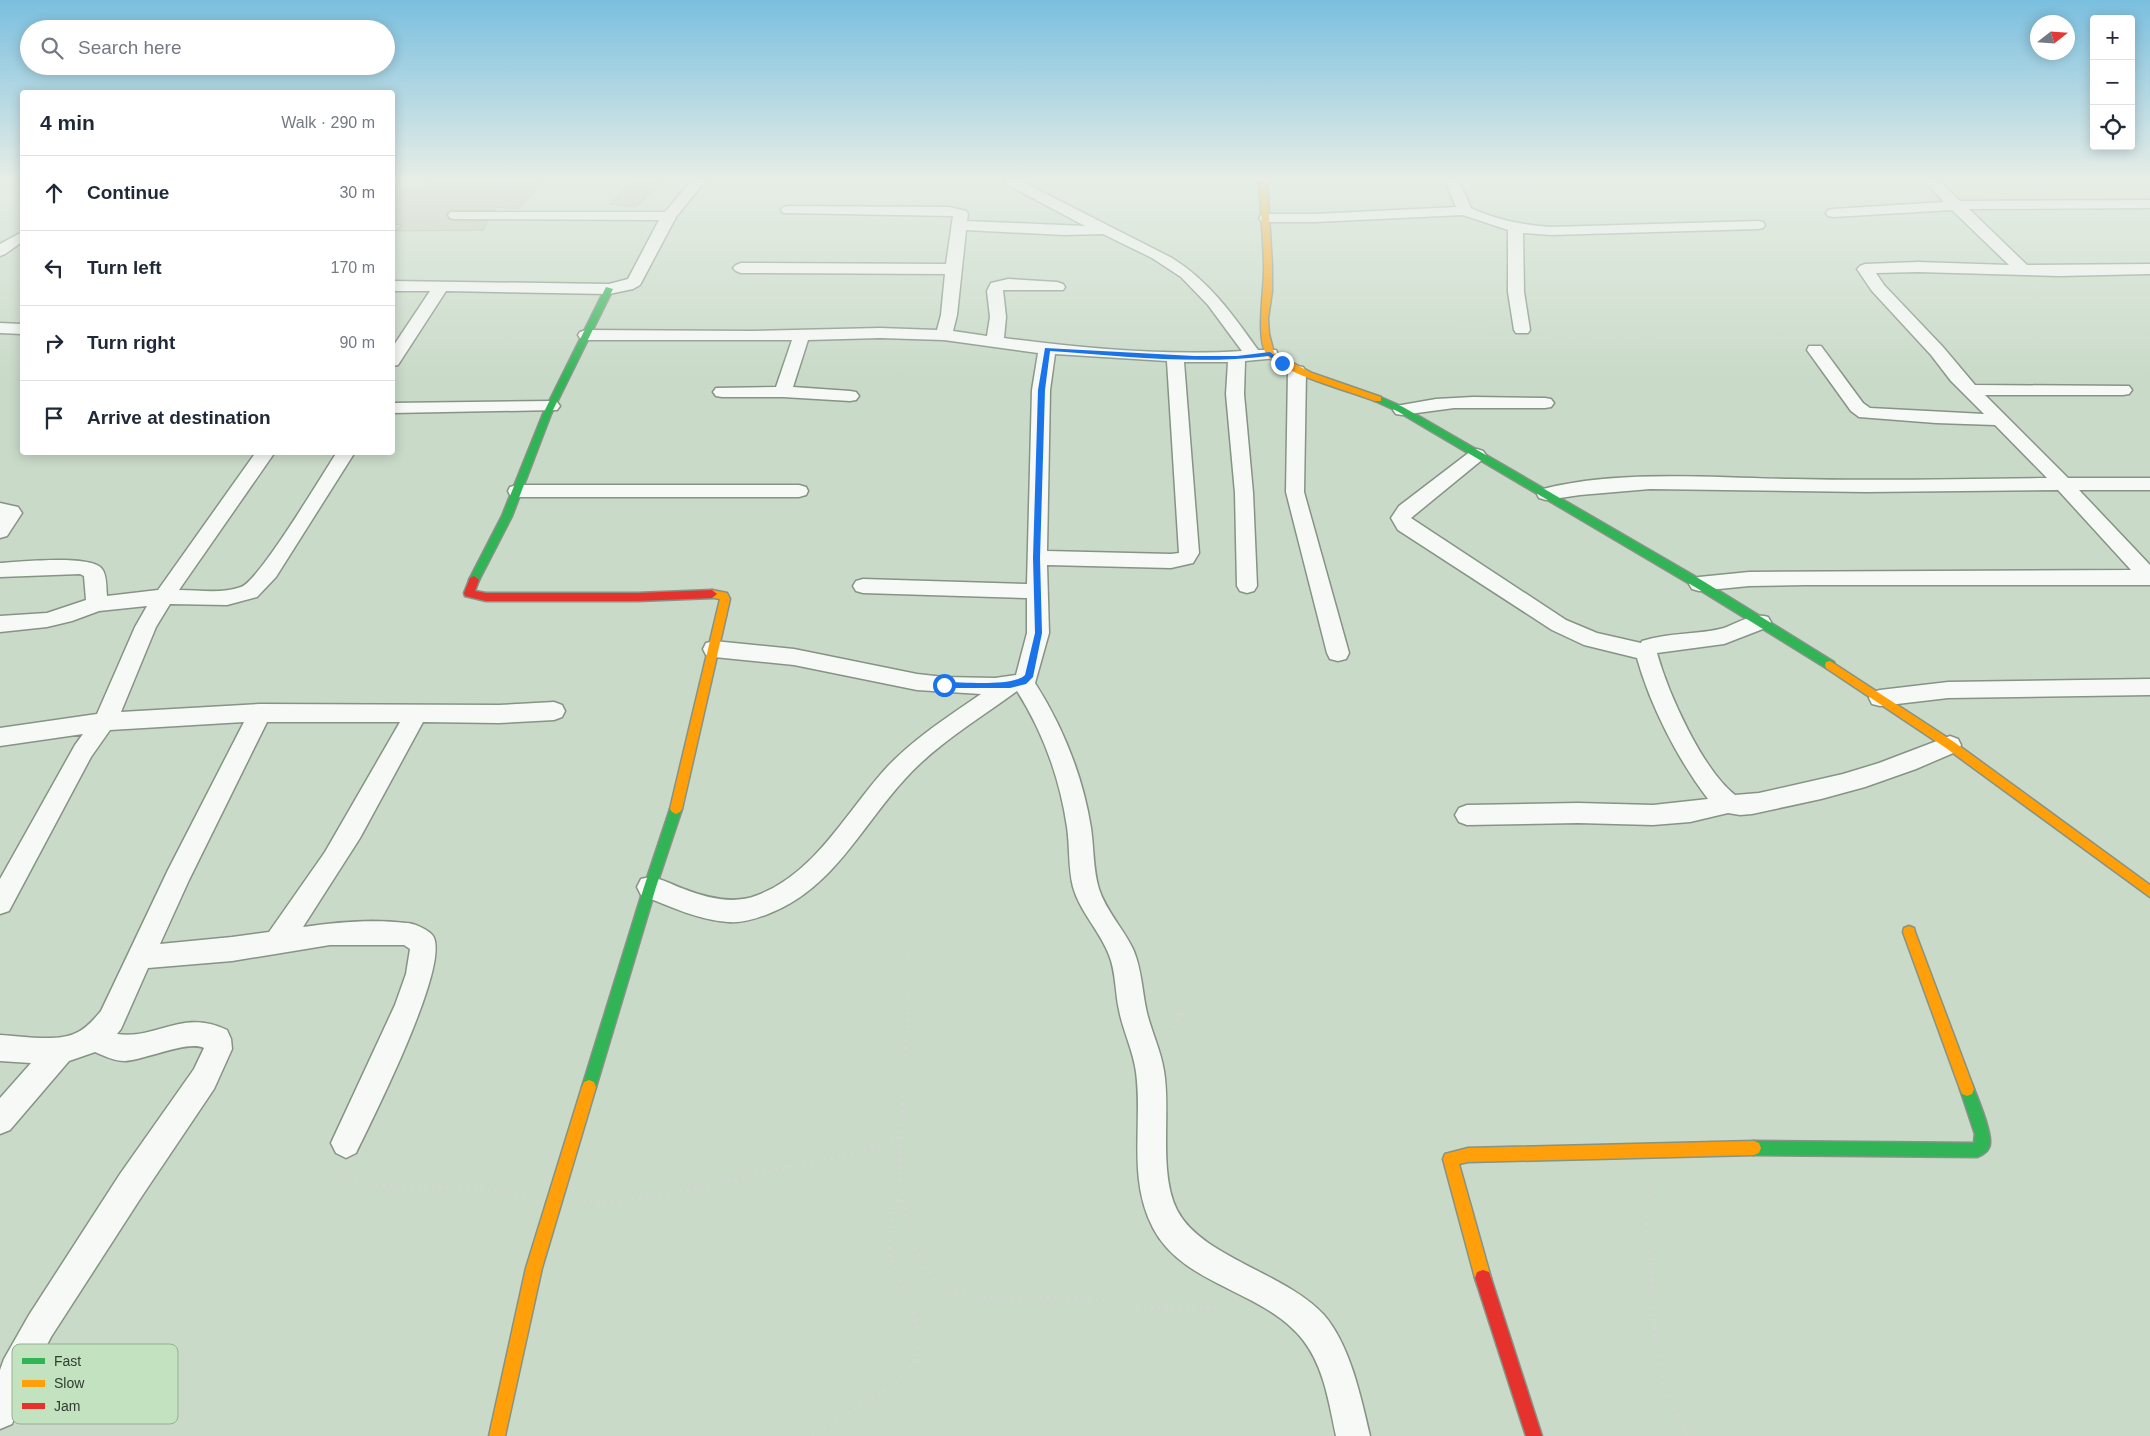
<!DOCTYPE html>
<meta charset="utf-8">
<style>
:root{--surface:#fff;--page:#f2f2f3;--text:#1f2937;--muted:#747a83;--line:#e0e1e3}
body{margin:0;font-family:Arial,sans-serif;background:var(--page);color:var(--text)}
.controls{position:absolute;right:15px;top:15px;display:grid;overflow:hidden;border-radius:5px;box-shadow:0 2px 12px #0003}
.controls button{width:45px;height:45px;display:grid;place-items:center;padding:0;border:0;border-bottom:1px solid var(--line);background:var(--surface);color:var(--text);font:25px sans-serif}
.compass{position:absolute;left:2030px;top:15px;width:45px;height:45px;border-radius:50%;background:var(--surface);box-shadow:0 2px 12px #0003;rotate:73deg}
.stop{position:absolute;width:15px;height:15px;margin:-11px;border:4px solid #1a73e8;border-radius:50%;background:#fff}
.stop.end{background:#1a73e8;border-color:#fff;box-shadow:0 1px 5px #0008}
.list{margin:0;padding:0;list-style:none}
h2{display:flex;justify-content:space-between;align-items:center;height:65px;margin:0;padding:0 20px;font-size:21px}
h2 small{font-size:16px;font-weight:400;color:var(--muted)}
.list li{display:grid;grid-template-columns:32px 1fr auto;gap:15px;align-items:center;box-sizing:border-box;height:75px;padding:0 20px;border-top:1px solid var(--line)}
.list b{display:block;font-size:19px;white-space:nowrap}
.list em{font-size:16px;font-style:normal;color:var(--muted)}
.icon{flex:none;width:28px;height:28px;fill:none;stroke:currentColor;stroke-width:2;stroke-linecap:round;stroke-linejoin:round}
.map{position:relative;flex:none;width:2150px;height:1436px;overflow:hidden}
.search{position:absolute;background:var(--surface);box-shadow:0 2px 12px #0003;left:20px;top:20px;width:375px;height:55px;display:flex;align-items:center;gap:12px;box-sizing:border-box;padding:0 18px;border-radius:28px;color:var(--muted);font-size:19px}
.panel{position:absolute;background:var(--surface);box-shadow:0 2px 12px #0003;left:20px;top:90px;width:375px;height:365px;border-radius:5px}
.map>svg:first-child{display:block}
.building{fill:#c1c5b5;stroke:#a9ad9e}
.lines{fill:none;stroke-linecap:round;stroke-linejoin:round}
.street-casing{stroke:#869385;stroke-width:3}
.fast-casing{stroke:#869385;stroke-width:3}
.slow-casing{stroke:#869385;stroke-width:3}
.jam-casing{stroke:#869385;stroke-width:3}
.path-far3{stroke:#d2d7d2;stroke-width:2;stroke-dasharray:0.5 2.5;stroke-linecap:butt}
.path-far2{stroke:#d2d7d2;stroke-width:2.5;stroke-dasharray:1 3;stroke-linecap:butt}
.path-far1{stroke:#d2d7d2;stroke-width:3;stroke-dasharray:1 4;stroke-linecap:butt}
.path{stroke:#d2d7d2;stroke-width:4.5;stroke-dasharray:2 5;stroke-linecap:butt}
.street{fill:#f7f9f7;fill-rule:evenodd}
.fast{fill:#30b455;fill-rule:evenodd}
.slow{fill:#ff9f0a;fill-rule:evenodd}
.jam{fill:#e5322d;fill-rule:evenodd}
.route{fill:#1a73e8}
.key{fill:#c2e2c0;stroke:#96b094;stroke-width:1}
.key-label{font-size:14px;fill:#303d2f}
</style>
<div class="map">
<svg width="2150" height="1436" viewBox="0 0 2150 1436">
<rect width="100%" height="100%" fill="#c9dac8"/>
<g class="building">
<path d="M430,181H544L518,209L496,207L495,210H450L446,214L448,219L455,221H488L483,230L395,231L402,225L392,224V188H423Z"/>
<path d="M632,181H663L636,207L610,204Z"/>
</g>
<g class="lines">
<g class="street-casing">
<g id="street">
<path d="M691,181H705L676,217L640,285L633,289L609,294L446,291L398,365L392,366V348L430,291H392V281L609,284L628,279L659,220L455,219L450,218L448,215L450,212H665Z"/>
<path d="M1004,181H1021L1172,258C1209,281 1233,315 1258,350H1276L1278,354L1276,358L1245,361L1244,394L1253,493L1257,586L1254,591L1247,593L1240,591L1237,586L1235,493L1226,394L1228,362H1184L1199,553L1193,563L1171,568L1047,565L1049,633L1035,683C1063,727 1083,777 1091,828C1094,849 1093,869 1099,889C1106,911 1123,928 1133,949C1142,969 1142,992 1147,1013C1152,1033 1161,1051 1164,1071C1171,1112 1158,1172 1177,1210C1201,1257 1286,1273 1324,1315C1350,1345 1361,1397 1370,1436H1336C1329,1403 1324,1367 1303,1340C1264,1290 1183,1286 1153,1228C1127,1178 1143,1123 1136,1072C1133,1050 1123,1031 1119,1010C1115,992 1116,972 1109,955C1100,931 1080,912 1073,887C1068,867 1070,847 1067,827C1060,779 1043,732 1017,691C979,719 936,744 904,780C861,827 832,890 768,914C755,919 742,923 728,922C698,920 669,906 641,895L637,887L641,879C656,874 670,884 684,889C707,898 734,905 758,895C817,872 847,810 888,766C916,737 949,716 981,694L917,690L794,665L714,657L706,655L703,649L706,643L714,641L794,649L917,674L944,677L995,678L1016,675L1027,633V598L863,593L856,591L853,586L856,581L863,579L1027,584L1032,390L1038,353L944,340L880,338L808,340L793,387L850,391L856,392L859,396L856,400L850,401L783,397H722L716,396L713,392L716,388L776,387L792,340H586L580,338L578,335L580,332L586,330L753,331L880,328L937,330L941,315L945,274L741,273L736,271L733,268L736,265L741,263L946,264L953,216L783,213L781,210L783,207L788,206L949,207L966,211L968,214L967,221L1085,226L1006,184ZM966,230L1064,235L1103,234L1152,258L1181,277L1208,305L1242,351C1167,356 1078,348 1004,338L1006,317L1003,290H1063L1065,287L1063,284L1057,282L1008,279L991,283L987,291L990,317L987,336L953,331L957,315ZM1055,354L1167,361L1179,553L1171,554L1047,551L1050,390Z"/>
<path d="M1445,181H1459L1471,208C1497,220 1523,225 1551,227L1758,221L1763,222L1765,225L1763,228L1758,229L1551,235L1523,233L1524,292L1530,330L1528,333H1516L1514,330L1508,292V230L1463,215L1315,222H1266L1261,221L1259,218L1261,215L1266,214H1315L1456,207Z"/>
<path d="M1924,181H1939L1960,201L2150,200V208L1969,209L2027,265L2150,264V274L2059,276L1918,272L1876,273L1884,285L1943,347L1975,385L2129,386L2132,390L2129,394L2123,395H1985L2068,478H2150V490H2079L2150,565V585H1806L1749,586L1699,591L1692,589L1689,584L1692,579L1699,577L1749,572L2131,570L2058,490L1866,492L1650,489L1580,495L1546,500L1539,498L1537,494L1539,490C1617,469 1712,478 1792,479C1877,481 1962,479 2047,478L1995,425L1936,423L1859,417L1851,411L1807,350L1809,346H1821L1863,403L1870,408L1984,414L1951,381L1931,355L1872,291L1857,269L1860,266L1865,264L1918,262L2009,265L1952,210L1833,217L1828,216L1826,213L1828,210L1833,209L1944,202Z"/>
<path d="M22,232V242L5,254L0,256V244Z"/>
<path d="M0,323L22,324V334L0,333Z"/>
<path d="M1297,366L1303,367L1306,371L1304,492L1349,653L1346,659L1338,661L1330,659L1327,653L1286,492L1288,371L1291,367Z"/>
<path d="M1473,397L1545,398L1551,399L1554,403L1551,407L1545,408H1454L1402,415L1396,414L1393,410L1396,406L1436,399Z"/>
<path d="M551,401L557,402L560,406L557,410L392,413V403Z"/>
<path d="M1477,449L1483,451L1486,455L1483,459L1411,518L1566,620L1597,633L1641,643L1642,641C1669,632 1699,635 1724,628C1738,623 1754,612 1768,617L1771,622L1768,627L1724,644L1657,653C1668,693 1702,769 1735,795L1759,793L1843,774L1879,763L1950,736L1958,739L1961,745L1958,751L1916,769L1865,787L1821,799L1752,814L1740,815L1728,813L1690,822L1653,825L1578,823L1467,825L1459,822L1455,815L1459,808L1467,805L1578,803L1653,805L1708,799C1678,760 1650,705 1637,658L1584,645L1552,630L1398,530L1391,518L1399,506L1471,451Z"/>
<path d="M256,452H275L179,590C199,590 222,594 241,587C259,581 322,475 337,452H355L276,577L257,597L227,605L170,604L156,627L121,712L260,704L499,705L554,702L562,705L565,711L562,717L554,720L499,723L423,722L360,838L303,927C335,922 375,919 406,923C414,923 429,930 433,936C451,964 372,1120 356,1153L346,1158L336,1153L331,1143L395,1005L406,974L410,949L404,945H330L232,961L148,968L121,1029L117,1034C157,1040 182,1008 227,1030L231,1039L232,1049L214,1089L142,1196L51,1337L29,1380L12,1424L0,1429V1370L4,1359L29,1315L120,1174L194,1069L204,1048C188,1040 145,1060 125,1061C114,1061 104,1056 95,1052L69,1061L10,1130L0,1134V1098L31,1063L0,1061V1035C21,1036 59,1043 78,1032C88,1027 94,1019 101,1011L168,870L244,722L110,730L91,757L9,911L0,914V879L75,745L83,734L0,746V728L97,714L135,627L147,606L99,611L72,621L47,627L0,632V616L47,613L86,600L84,576L80,574L0,577V563C19,562 92,554 102,569C107,575 106,588 107,596L158,590ZM267,722H400L325,852L269,932L232,937L160,944L189,880Z"/>
<path d="M517,485H799L806,487L808,491L806,495L799,497H517L510,495L508,491L510,487Z"/>
<path d="M0,503L18,507L22,513L7,536L0,538Z"/>
<path d="M2150,679V695L1948,698L1880,706L1872,704L1869,698L1872,692L1880,690L1948,682Z"/>
</g>
</g>
<g class="fast-casing">
<g id="fast">
<path d="M606,287L613,289L551,414L512,516L478,582H470L469,580L502,516L543,414Z"/>
<path d="M1378,396L1403,407L1703,581L1834,662L1835,665L1834,668H1826L1695,587L1397,411L1375,401V397Z"/>
<path d="M676,804L680,806L682,809L656,887L596,1087L594,1092L589,1094L584,1092L582,1087L644,887L670,809L672,806Z"/>
<path d="M1967,1082L1972,1084C1977,1096 1991,1131 1990,1143C1990,1150 1983,1155 1977,1157L1754,1155L1749,1153L1747,1148L1749,1143L1754,1141L1974,1143L1975,1134L1960,1089L1962,1084Z"/>
</g>
</g>
<g class="slow-casing">
<g id="slow">
<path d="M1259,181H1267L1272,265V291L1268,319L1269,334L1274,353L1312,373L1381,397V401H1375C1352,392 1279,372 1267,355C1255,339 1265,286 1264,265C1263,237 1261,209 1259,181Z"/>
<path d="M712,590L727,593L730,599L682,809L680,812L676,814L672,812L670,809L720,599L708,597L707,594Z"/>
<path d="M1830,661L1954,742L2150,885V897L1946,748L1826,668L1825,665L1826,662Z"/>
<path d="M1909,926L1914,928L1915,932L1974,1089L1972,1094L1967,1096L1962,1094L1960,1089L1903,932L1904,928Z"/>
<path d="M589,1080L594,1082L596,1087L542,1268L505,1436H489L526,1268L582,1087L584,1082Z"/>
<path d="M1754,1141L1759,1143L1761,1148L1759,1153L1754,1155L1468,1162L1459,1164L1491,1278L1489,1284L1483,1286L1477,1284L1475,1278L1443,1159L1445,1154L1468,1148Z"/>
</g>
</g>
<g class="jam-casing">
<g id="jam">
<path d="M474,576L479,580L475,591L486,593H638L712,590L717,594L712,598L638,601H486L465,596L464,593L470,578Z"/>
<path d="M1483,1270L1489,1272L1491,1278L1542,1436H1526L1475,1278L1477,1272Z"/>
</g>
</g>
<g class="path-far3">
<path d="M2011,234L2042,235L2064,253"/>
<path d="M1288,322L1349,320L1387,314L1452,325L1502,329"/>
<path d="M1541,333C1585,340 1628,342 1672,336"/>
<path d="M867,389L881,383L899,365L900,350"/>
</g>
<path class="path-far2" d="M1247,603L1254,646L1253,673"/>
<g class="path-far1">
<path d="M574,712H673"/>
<path d="M869,842L889,889L900,909L909,935L908,1013"/>
<path d="M1182,1013L1196,983L1227,875L1228,853L1222,815L1234,754L1247,711L1254,672"/>
</g>
<g class="path">
<path d="M908,1012C906,1047 904,1082 902,1117C901,1135 898,1153 899,1170C902,1205 913,1271 946,1289C968,1302 1045,1296 1074,1298C1126,1301 1179,1319 1231,1303"/>
<path d="M1167,1040L1183,1012"/>
<path d="M341,1167L349,1178L365,1185L431,1189L468,1188L527,1195"/>
<path d="M1650,1181L1647,1227L1658,1366L1674,1409L1688,1436"/>
<path d="M583,1202L626,1201L669,1194L863,1151L902,1137"/>
<path d="M813,1436C841,1414 892,1393 912,1365C934,1333 897,1285 890,1253C886,1232 892,1212 902,1194"/>
</g>
<use href="#street" class="street"/>
<use href="#fast" class="fast"/>
<use href="#slow" class="slow"/>
<use href="#jam" class="jam"/>
</g>
<linearGradient id="sky" x2="0" y2="1"><stop stop-color="#7abfdf"/><stop offset="0.47" stop-color="#e7eee6"/><stop offset="1" stop-color="#e7eee6" stop-opacity="0"/></linearGradient>
<rect width="2150" height="382" fill="url(#sky)"/>
<path class="route" d="M1045,348L1194,356H1237L1270,352L1285,363L1279,365L1269,356C1196,365 1122,356 1050,351L1045,390L1040,558L1042,633L1033,677L1026,684L1010,688H944L941,685L944,682C963,682 1013,687 1025,675L1035,633L1033,558L1038,390Z"/>
<rect x="12" y="1344" width="166" height="80" rx="8" class="key"/>
<rect x="22" y="1358" width="23" height="6" fill="#30b455"/>
<rect x="22" y="1380" width="23" height="7" fill="#ff9f0a"/>
<rect x="22" y="1403" width="23" height="6" fill="#e5322d"/>
<g class="key-label">
<text x="54" y="1366">Fast</text>
<text x="54" y="1388">Slow</text>
<text x="54" y="1411">Jam</text>
</g>
</svg>
<div class="controls">
<button>+</button>
<button>−</button>
<button><svg class="icon" aria-label="locate" viewBox="0 0 24 24"><circle cx="12" cy="12" r="6"/><path d="M12 2v4M12 18v4M2 12h4M18 12h4"/></svg></button>
</div>
<svg class="compass" viewBox="-18 -18 36 36"><path d="M0-13l5 13h-10z" fill="#e53935"/><path d="M0 13l5-13h-10z" fill="#747a83"/></svg>
<div class="stop" style="left:944px;top:685px"></div>
<div class="stop end" style="left:1282px;top:363px"></div>
<div class="search"><svg class="icon" aria-label="search" viewBox="0 0 24 24"><circle cx="10" cy="10" r="6"/><path d="M15 15l6 6"/></svg>Search here</div>
<section class="panel">
<h2>4 min<small>Walk · 290 m</small></h2>
<ul class="list">
<li><svg class="icon" aria-label="ahead" viewBox="0 0 24 24"><path d="M12 20V5M6 11l6-6 6 6"/></svg><div><b>Continue</b></div><em>30 m</em></li>
<li><svg class="icon" aria-label="left" viewBox="0 0 24 24"><path d="M17 20v-9H6M10 6l-5 5 5 5"/></svg><div><b>Turn left</b></div><em>170 m</em></li>
<li><svg class="icon" aria-label="right" viewBox="0 0 24 24"><path d="M7 20v-9h11M14 6l5 5-5 5"/></svg><div><b>Turn right</b></div><em>90 m</em></li>
<li><svg class="icon" aria-label="arrive" viewBox="0 0 24 24"><path d="M6 21V4h12l-3 4 3 4H6"/></svg><div><b>Arrive at destination</b></div></li>
</ul>
</section>
</div>
